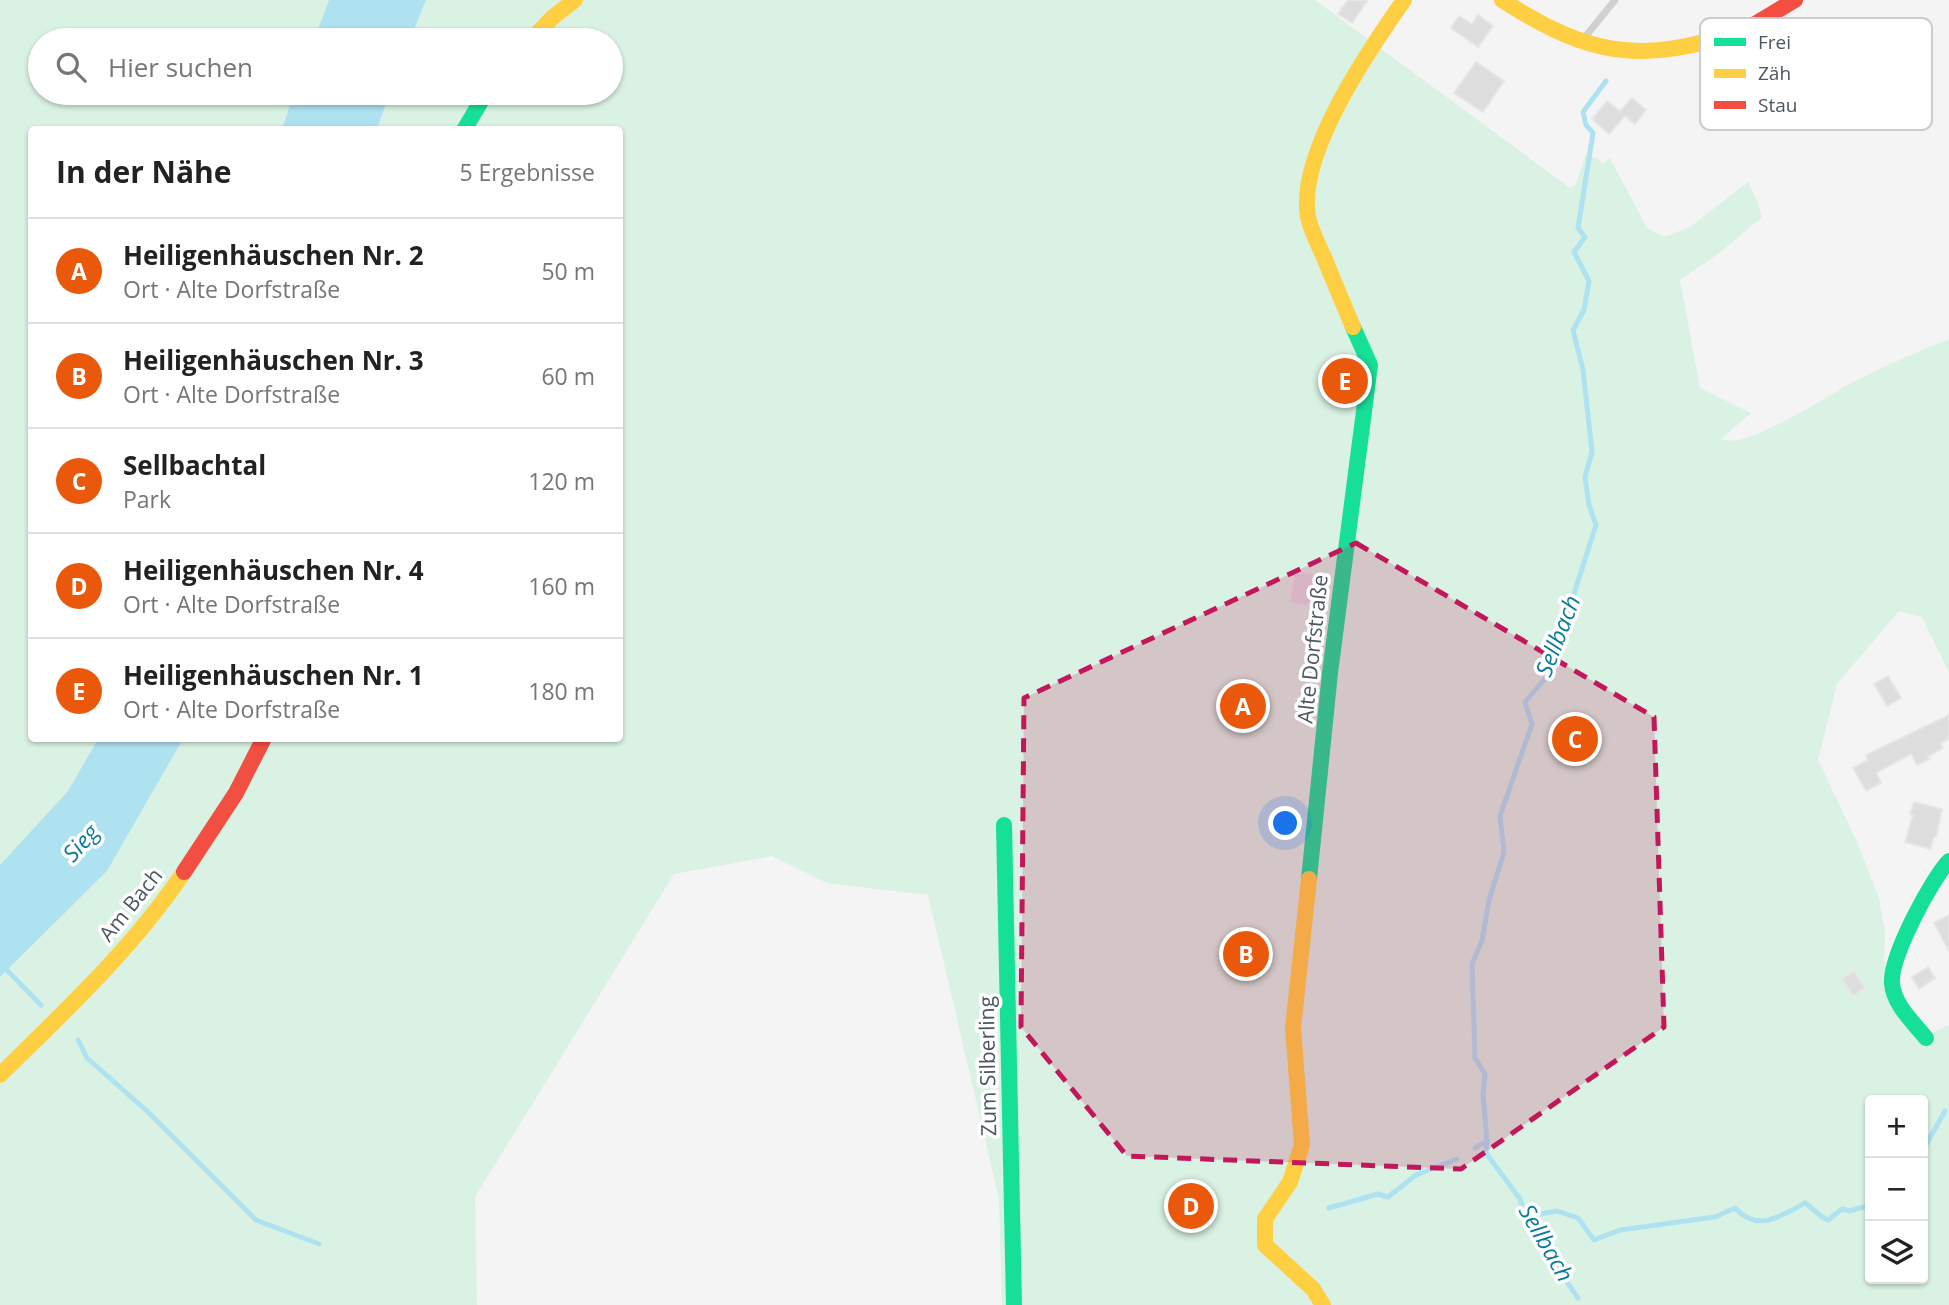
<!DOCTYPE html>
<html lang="de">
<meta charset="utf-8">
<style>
:root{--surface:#fff;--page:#f2f2f2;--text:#222;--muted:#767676;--line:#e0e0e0;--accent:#ea580c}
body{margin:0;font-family:"Open Sans",sans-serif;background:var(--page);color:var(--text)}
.controls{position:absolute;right:21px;bottom:21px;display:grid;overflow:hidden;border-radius:7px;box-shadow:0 2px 5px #0004}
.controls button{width:63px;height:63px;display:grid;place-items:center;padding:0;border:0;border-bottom:2px solid var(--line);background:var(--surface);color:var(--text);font:35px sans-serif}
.you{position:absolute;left:1286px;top:824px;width:24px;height:24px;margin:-18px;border:5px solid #fff;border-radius:50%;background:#1a73e8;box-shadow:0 0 0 10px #1a73e833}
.badge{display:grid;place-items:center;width:46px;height:46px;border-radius:50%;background:var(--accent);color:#fff;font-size:23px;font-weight:700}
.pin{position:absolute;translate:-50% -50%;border:4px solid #fff;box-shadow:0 2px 7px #0006}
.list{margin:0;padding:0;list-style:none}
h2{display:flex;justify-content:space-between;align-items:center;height:91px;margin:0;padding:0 28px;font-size:30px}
h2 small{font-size:23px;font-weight:400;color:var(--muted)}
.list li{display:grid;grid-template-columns:46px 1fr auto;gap:21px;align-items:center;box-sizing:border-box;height:105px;padding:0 28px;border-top:2px solid var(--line)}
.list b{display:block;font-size:26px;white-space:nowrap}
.list p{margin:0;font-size:23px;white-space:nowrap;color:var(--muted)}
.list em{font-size:23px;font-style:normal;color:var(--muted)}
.icon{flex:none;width:38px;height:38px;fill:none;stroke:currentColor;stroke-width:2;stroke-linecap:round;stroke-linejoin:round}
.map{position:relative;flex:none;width:1949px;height:1305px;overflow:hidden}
.search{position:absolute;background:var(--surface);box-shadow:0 2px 5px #0004;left:28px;top:28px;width:595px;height:77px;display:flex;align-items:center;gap:18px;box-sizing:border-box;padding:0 24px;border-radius:38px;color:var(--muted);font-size:26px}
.panel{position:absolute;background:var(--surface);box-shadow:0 2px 5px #0004;left:28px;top:126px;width:595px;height:616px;border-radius:7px}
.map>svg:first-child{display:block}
.green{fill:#d9f2e3;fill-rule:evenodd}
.water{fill:#aee2f0}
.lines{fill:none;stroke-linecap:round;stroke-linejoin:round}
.stream{stroke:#aee2f0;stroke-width:5}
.building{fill:#ddddde;stroke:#e5e6e7;stroke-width:2}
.lane{stroke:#ced0d2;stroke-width:7}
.fast{stroke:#16e098;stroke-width:16}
.slow{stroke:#ffcf43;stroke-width:16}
.jam{stroke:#f24e42;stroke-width:16}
.marked{fill:#c2185b;fill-opacity:0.2;stroke:#c2185b;stroke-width:5;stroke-dasharray:14 9;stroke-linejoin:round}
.labels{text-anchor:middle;stroke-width:7;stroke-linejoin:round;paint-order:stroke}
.street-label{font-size:21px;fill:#4a5661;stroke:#fff}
.water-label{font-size:23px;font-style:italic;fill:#0c7c9b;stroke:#fff}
.key{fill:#fff;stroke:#c9ccd0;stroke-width:2}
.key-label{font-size:19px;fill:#4a5661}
</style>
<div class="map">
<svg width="1949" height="1305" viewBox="0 0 1949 1305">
<rect width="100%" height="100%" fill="#f4f4f4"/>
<g class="green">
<path d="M0,0H329L314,40H40V93H294L282,129L32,130V738L98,739L68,791L0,865Z"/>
<path d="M426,0H1315L1570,188L1576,184L1586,154L1598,159L1602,164L1610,158L1647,228L1664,237L1690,227L1748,182L1758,203L1762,217L1718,254L1680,280L1700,388L1751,413L1721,439C1745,451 1827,396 1851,383C1883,367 1916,352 1949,339V673L1922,617L1899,611L1837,684L1818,760L1857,842L1879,898L1885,933L1884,960L1889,977L1921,1038L1949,1025V1305H1002L999,1199L928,895L827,883L772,856L674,874L475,1197L477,1305H0V977L107,871L183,739L620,738V130L377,129L390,93H611V40H410ZM1870,1100H1923V1279H1870Z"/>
</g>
<g class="water">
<path d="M329,0H426L410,40H314Z"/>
<path d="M294,93H390L377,129H282Z"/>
<path d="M98,739H183L107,871L0,977V865L68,791Z"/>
</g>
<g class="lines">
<g class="stream">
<path d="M0,963L41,1005"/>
<path d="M78,1040L87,1058L147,1111L256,1220L319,1244"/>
<path d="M1475,1148L1487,1141"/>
<path d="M1923,1150L1945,1111"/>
<path d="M1329,1208L1378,1194L1388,1197L1416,1175L1457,1159"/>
<path d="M1523,1209L1540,1214L1557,1211L1578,1218L1594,1240L1620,1230L1715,1217L1735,1208C1758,1233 1781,1216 1805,1203C1815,1209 1816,1215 1828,1220L1842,1209L1850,1211L1870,1205"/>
<path d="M1578,1298L1549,1256L1550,1245L1525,1216L1520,1199L1486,1153L1487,1141L1483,1095L1485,1074L1475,1058L1472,964L1482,941L1489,900L1504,852L1500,816L1532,724L1525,702L1548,675L1596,525L1589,505L1585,477L1592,452L1583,370L1573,330L1584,310L1589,281L1574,252L1585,237L1578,228L1593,133L1586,125L1583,112L1606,81"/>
</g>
</g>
<g class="building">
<path d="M1348,0H1368L1352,23L1338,14Z"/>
<path d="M1478,15L1493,26L1478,47L1451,28L1459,16L1472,24Z"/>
<path d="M1476,62L1504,81L1483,112L1454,93Z"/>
<path d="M1632,98L1646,110L1635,124L1625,116L1609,134L1592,119L1607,101L1620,111Z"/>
<path d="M1294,571L1314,574L1309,606L1290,603Z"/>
<path d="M1888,676L1901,698L1887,706L1874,684Z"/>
<path d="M1949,715V739L1941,743L1943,748L1928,756L1930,759L1917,765L1911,754L1876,773L1881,783L1866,791L1853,768L1868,760L1866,755Z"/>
<path d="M1914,802L1942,809L1936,837H1934L1930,849L1905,842L1913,815L1910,814Z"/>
<path d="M1949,915V951L1934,923Z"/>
<path d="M1928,967L1935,978L1919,989L1912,977Z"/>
<path d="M1854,971L1865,988L1853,996L1842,979Z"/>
</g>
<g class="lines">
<path class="lane" d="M1585,37L1615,0"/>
<g class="fast">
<path d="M464,130L486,93"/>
<path d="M1004,825L1014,1305"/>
<path d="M1309,879L1330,673L1370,365L1353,327"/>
<path d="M1926,1038C1914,1023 1893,1004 1892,983C1890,957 1931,880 1949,861"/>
</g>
<g class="slow">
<path d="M1502,0C1574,46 1627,65 1711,40"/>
<path d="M531,40L553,17L575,0"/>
<path d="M1353,327C1343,303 1333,280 1324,257C1318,244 1311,231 1308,217C1297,154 1369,50 1404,0"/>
<path d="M1309,879L1293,1028L1302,1145L1290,1182L1265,1219V1245L1313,1289L1323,1305"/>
<path d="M0,1075C65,1011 133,948 184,872"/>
</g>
<g class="jam">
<path d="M1711,40L1755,24L1795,0"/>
<path d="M184,872L236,793L264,738"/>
</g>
</g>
<path class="marked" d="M1356,543L1654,717L1664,1027L1461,1169L1127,1156L1021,1027L1024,698Z"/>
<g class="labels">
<g class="street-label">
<text transform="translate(1313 649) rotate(-84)" y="7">Alte Dorfstraße</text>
<text transform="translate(131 905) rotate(-51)" y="7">Am Bach</text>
<text transform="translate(988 1066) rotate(-91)" y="7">Zum Silberling</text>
</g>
<g class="water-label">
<text transform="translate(1558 636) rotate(-69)" y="8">Sellbach</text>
<text transform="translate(81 843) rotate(-48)" y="8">Sieg</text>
<text transform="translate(1546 1243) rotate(60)" y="8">Sellbach</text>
</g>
</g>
<rect x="1700" y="18" width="232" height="112" rx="10" class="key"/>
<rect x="1714" y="38" width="32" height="8" fill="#16e098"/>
<rect x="1714" y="69" width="32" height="9" fill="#ffcf43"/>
<rect x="1714" y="101" width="32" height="8" fill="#f24e42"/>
<g class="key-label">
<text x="1758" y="49">Frei</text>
<text x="1758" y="80">Zäh</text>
<text x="1758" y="112">Stau</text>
</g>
</svg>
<div class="controls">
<button>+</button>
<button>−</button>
<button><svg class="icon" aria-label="layers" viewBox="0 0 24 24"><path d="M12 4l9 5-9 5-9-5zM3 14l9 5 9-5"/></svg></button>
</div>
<div class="you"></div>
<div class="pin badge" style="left:1243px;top:706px">A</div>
<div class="pin badge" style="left:1246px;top:954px">B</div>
<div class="pin badge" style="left:1575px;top:739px">C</div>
<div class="pin badge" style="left:1191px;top:1206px">D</div>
<div class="pin badge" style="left:1345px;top:381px">E</div>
<div class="search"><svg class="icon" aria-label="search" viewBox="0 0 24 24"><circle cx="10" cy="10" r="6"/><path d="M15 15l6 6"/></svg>Hier suchen</div>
<section class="panel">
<h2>In der Nähe<small>5 Ergebnisse</small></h2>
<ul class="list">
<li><span class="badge">A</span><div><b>Heiligenhäuschen Nr. 2</b><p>Ort · Alte Dorfstraße</p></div><em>50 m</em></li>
<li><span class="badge">B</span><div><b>Heiligenhäuschen Nr. 3</b><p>Ort · Alte Dorfstraße</p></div><em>60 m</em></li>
<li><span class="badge">C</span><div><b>Sellbachtal</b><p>Park</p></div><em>120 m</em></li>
<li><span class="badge">D</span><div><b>Heiligenhäuschen Nr. 4</b><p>Ort · Alte Dorfstraße</p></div><em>160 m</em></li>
<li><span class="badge">E</span><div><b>Heiligenhäuschen Nr. 1</b><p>Ort · Alte Dorfstraße</p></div><em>180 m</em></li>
</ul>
</section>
</div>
